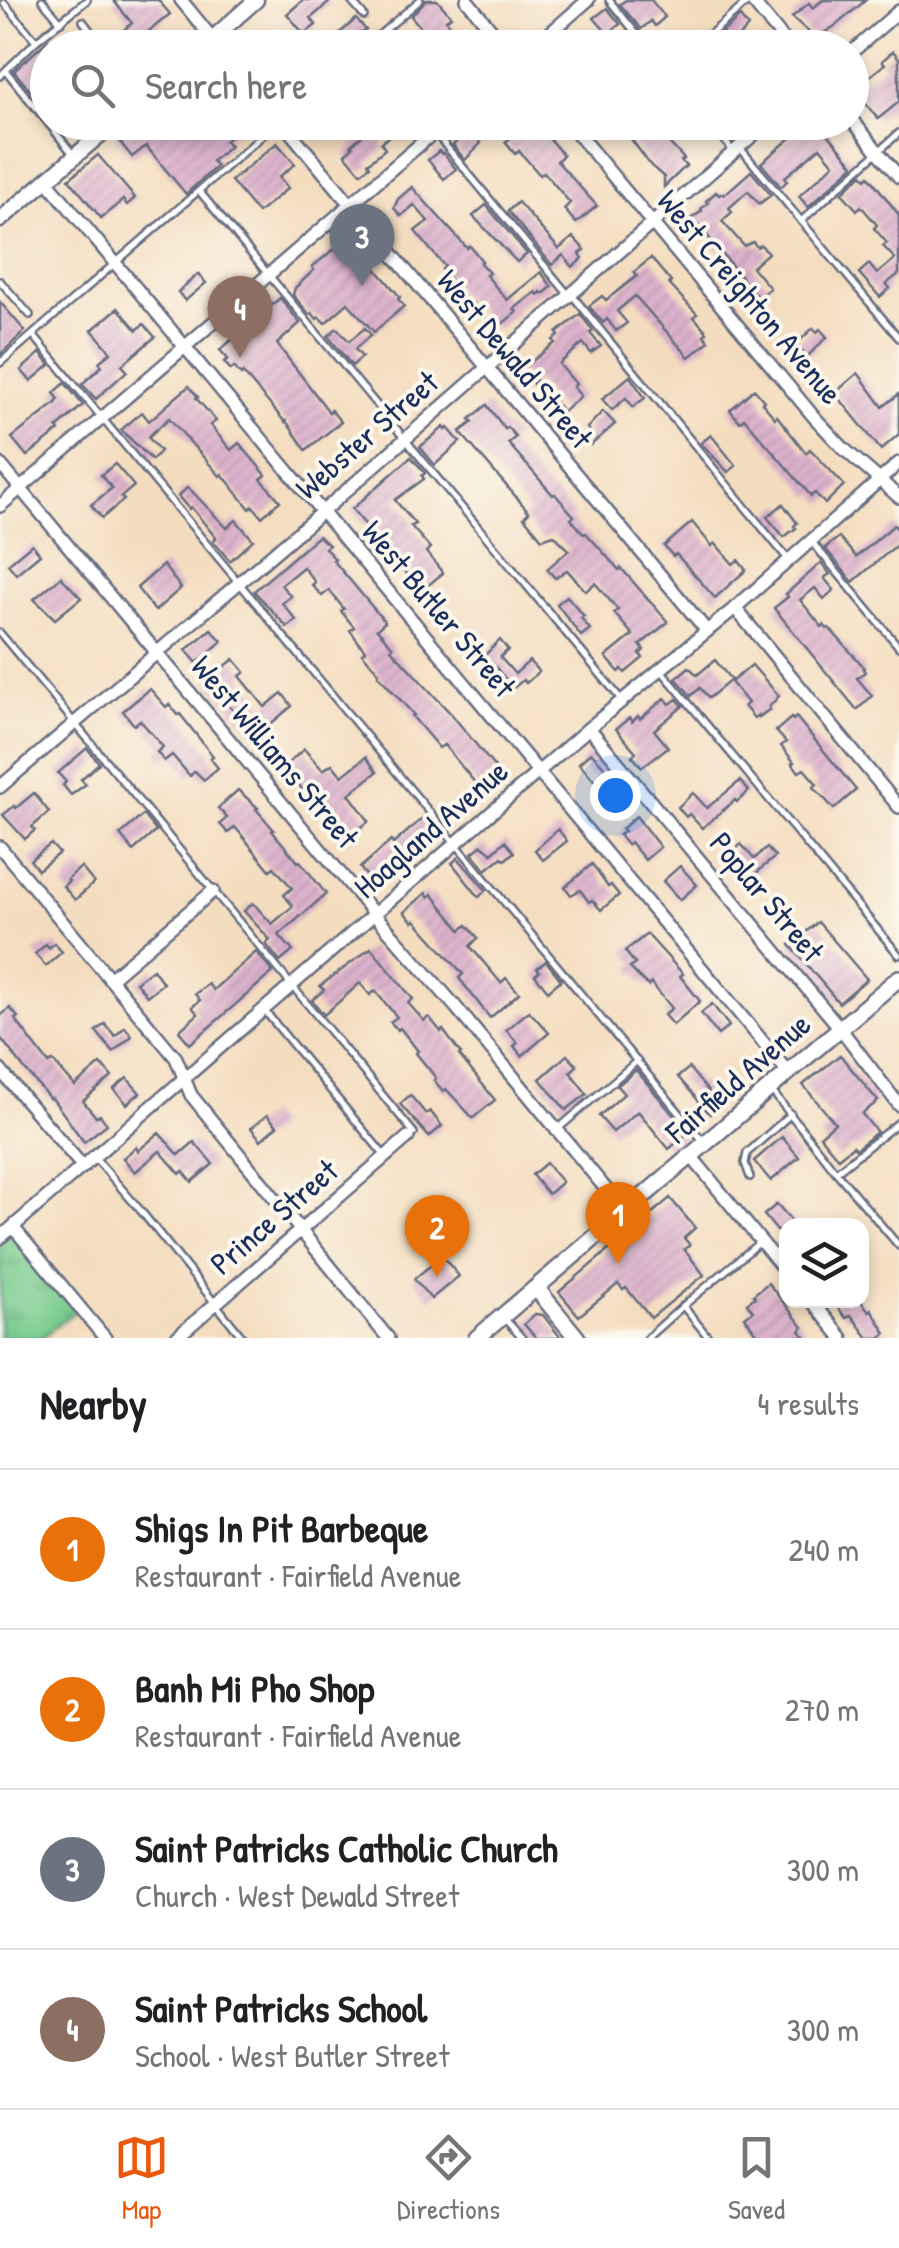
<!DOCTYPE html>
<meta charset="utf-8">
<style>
:root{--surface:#fff;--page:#f2f2f2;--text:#202124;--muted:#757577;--line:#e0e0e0;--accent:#ea580c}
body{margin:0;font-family:"Patrick Hand",sans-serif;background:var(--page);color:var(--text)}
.controls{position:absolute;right:30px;bottom:30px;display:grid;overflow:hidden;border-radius:20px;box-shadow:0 5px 15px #0003}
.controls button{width:90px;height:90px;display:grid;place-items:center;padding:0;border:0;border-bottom:2px solid var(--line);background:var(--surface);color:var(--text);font:50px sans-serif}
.you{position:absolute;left:615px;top:795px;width:35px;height:35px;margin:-25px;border:8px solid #fff;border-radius:50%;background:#1a73e8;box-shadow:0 0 0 15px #1a73e833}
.badge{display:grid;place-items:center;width:65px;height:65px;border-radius:50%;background:var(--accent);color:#fff;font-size:32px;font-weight:700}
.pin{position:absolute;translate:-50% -82px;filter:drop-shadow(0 2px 5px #0008)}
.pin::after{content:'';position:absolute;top:52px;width:35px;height:30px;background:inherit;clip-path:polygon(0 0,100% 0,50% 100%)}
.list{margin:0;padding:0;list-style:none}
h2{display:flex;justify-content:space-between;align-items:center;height:130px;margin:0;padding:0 40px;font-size:42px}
h2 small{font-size:32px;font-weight:400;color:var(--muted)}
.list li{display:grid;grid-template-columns:65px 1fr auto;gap:30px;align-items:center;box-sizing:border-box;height:160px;padding:0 40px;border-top:2px solid var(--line)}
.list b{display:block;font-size:38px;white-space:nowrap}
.list p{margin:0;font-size:32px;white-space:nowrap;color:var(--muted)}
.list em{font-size:32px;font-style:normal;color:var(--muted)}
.icon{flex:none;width:55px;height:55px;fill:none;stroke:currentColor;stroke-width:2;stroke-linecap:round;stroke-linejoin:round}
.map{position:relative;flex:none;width:899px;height:1338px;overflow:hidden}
.search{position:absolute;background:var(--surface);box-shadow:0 5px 15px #0003;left:30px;right:30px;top:30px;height:110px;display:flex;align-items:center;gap:25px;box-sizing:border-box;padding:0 35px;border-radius:55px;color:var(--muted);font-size:38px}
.sheet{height:770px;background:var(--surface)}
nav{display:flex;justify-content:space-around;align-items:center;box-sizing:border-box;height:140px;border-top:2px solid var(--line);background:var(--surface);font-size:28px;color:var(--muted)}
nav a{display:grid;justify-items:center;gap:5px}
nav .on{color:var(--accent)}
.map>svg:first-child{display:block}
.park{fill:url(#park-tufts);stroke:#4a7e76;stroke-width:2.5}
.building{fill:url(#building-hatch)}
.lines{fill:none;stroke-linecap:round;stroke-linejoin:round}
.service-casing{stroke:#676c80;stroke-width:10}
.minor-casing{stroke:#676c80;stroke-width:16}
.tertiary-casing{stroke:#676c80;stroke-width:19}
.secondary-casing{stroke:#676c80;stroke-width:20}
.service{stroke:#fff;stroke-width:5}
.minor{stroke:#fff;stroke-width:11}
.tertiary{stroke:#fff;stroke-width:14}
.secondary{stroke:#fff;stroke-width:15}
.labels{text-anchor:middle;stroke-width:8;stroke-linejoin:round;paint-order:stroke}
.street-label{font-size:32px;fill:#1b2f5e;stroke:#fbf7ec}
</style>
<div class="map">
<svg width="899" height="1338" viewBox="0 0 899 1338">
<defs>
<pattern id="park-tufts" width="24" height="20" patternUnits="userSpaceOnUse" patternTransform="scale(2.5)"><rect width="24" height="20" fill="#79cc8e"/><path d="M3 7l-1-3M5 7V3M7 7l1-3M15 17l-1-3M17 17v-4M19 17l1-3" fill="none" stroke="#62a677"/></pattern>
<pattern id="building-hatch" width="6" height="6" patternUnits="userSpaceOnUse" patternTransform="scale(2.5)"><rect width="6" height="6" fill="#ddb2cc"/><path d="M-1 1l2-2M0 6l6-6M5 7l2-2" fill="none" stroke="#bd99b2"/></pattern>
</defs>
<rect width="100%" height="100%" fill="#fbf7ec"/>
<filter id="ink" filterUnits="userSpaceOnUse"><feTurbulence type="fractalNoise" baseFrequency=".01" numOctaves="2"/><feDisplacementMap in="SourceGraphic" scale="20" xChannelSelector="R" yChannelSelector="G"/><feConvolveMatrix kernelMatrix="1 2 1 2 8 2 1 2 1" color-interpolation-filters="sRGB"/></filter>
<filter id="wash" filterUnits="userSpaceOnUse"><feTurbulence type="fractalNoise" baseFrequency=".0048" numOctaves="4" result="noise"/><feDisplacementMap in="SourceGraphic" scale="40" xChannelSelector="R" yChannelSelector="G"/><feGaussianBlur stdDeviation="2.25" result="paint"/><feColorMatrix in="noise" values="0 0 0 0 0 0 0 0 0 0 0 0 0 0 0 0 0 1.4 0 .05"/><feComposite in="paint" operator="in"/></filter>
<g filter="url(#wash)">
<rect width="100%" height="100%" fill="#f4ddbf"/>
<path class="park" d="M13,1227L80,1307L41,1338H0V1238Z"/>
<g id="blocks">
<g class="building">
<path d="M113,0H158L170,14L143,36L153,48H132L120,33L132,23Z"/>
<path d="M303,0H332L311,18L316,25L304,34L287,14Z"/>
<path d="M426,0H437L451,16L446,20L469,48H438L411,16Z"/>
<path d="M626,0H651L665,17L655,26L651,21L641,29L620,4Z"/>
<path d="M823,0H866L835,26L815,38L792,17L809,3L813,8Z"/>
<path d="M607,8L620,24L608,34L594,18Z"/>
<path d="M740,17L748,27L728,48H704Z"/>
<path d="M356,19L366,30L343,48L334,38Z"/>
<path d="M48,40V112L14,71Z"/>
<path d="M893,51L899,58V102L878,119L854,89L885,64L882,61Z"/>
<path d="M134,122H247L225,141L230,146L212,161L217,166L186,194L146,146L132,157L116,137Z"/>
<path d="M377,122H405L381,143L385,149L368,163L370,166L361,173L345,154L353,147L351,145Z"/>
<path d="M495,122H535L563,155L557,161L597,206L576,223L564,209L570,203L544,172L540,175L519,151L515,154L505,142L509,139Z"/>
<path d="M614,122H650L684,159L681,161L686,166L664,187V177L651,166L628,135L626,137Z"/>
<path d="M810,122H822L831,133L829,135L854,165L808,207L799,196L834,164L820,147L784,178L787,181L781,187L761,163Z"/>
<path d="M467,126L472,127L481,137L478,139L481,143L465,160L453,145L458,140L455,137Z"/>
<path d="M277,143L295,164L279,177L288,188L258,213L231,181Z"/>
<path d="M439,151L442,154L443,153L456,169L444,179L428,160Z"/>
<path d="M98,155L135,198L127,205L123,200L101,218L69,179Z"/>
<path d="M751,171L771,195L759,204L748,191L729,208L732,212L722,221L744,246L753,242L757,247L761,245L768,253L752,267L770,288L758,298L706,234L697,225L685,223L702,211L701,209L708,203L706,201L716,192L719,195L723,193L724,195Z"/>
<path d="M862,174L866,179L869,176L899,215V274L886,284L890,288L880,297L859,273L869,264L877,274L895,259L883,246L887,243L874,228L877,225L861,206L857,210L842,193Z"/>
<path d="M412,187L467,248L470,246L482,261L480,263L489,273L486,275L507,300L541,272L552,287L543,294L541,292L538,295L536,292L514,309L517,312L496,329L472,302L470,304L459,292L442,269L445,267L415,231L428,221L414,205L401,216L394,208L398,199Z"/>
<path d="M518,202L559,249L573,237L585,250L580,254L583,258L573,267L563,255L552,265L508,211Z"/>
<path d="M486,205L527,254L517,262L473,216Z"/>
<path d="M348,233L356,242L354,243L400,297L398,299L404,306L374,332L348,303L325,323L319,317L317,319L312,313L310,315L293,295L295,288L314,270L312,267L342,243L339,240Z"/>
<path d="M651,258L671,282L669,284L697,314L694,317L707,332L704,335L709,341L689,357L635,296L617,311L627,323L616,331L607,319L603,323L589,306L602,296L606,300L637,276L634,272Z"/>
<path d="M198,274L206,283L185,301L178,292Z"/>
<path d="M280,298L300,323L277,344L329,412L331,410L341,422L306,450L286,421L285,422L243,373L241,375L234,367L231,370L224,362L228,359L220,350L242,331L238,326L255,312L259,316Z"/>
<path d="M0,302L25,331L0,355Z"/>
<path d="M118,308L137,330L144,324L155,337L122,365L127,371L96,399L82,384L102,366L99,362L111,352L92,330Z"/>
<path d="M580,314L593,331L590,333L601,346L591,353L583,343L559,364L576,384L573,387L581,396L563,412L536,380L533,384L521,370L555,343L553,340L559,336L557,333Z"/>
<path d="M337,328L349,341L365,328L371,335L355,349L362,357L352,366L328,336Z"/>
<path d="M813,328L817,332L820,329L827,337L807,357L796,344Z"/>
<path d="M40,353L50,365L31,381L21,370Z"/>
<path d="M858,373L883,407L899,394V434L881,450L835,393Z"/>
<path d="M630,376L645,398L633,407L626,398L612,410L602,399Z"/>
<path d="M65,383L83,405L57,428L59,431L27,456L12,438L55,404L59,399L54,393Z"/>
<path d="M189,386L198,397L196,398L216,421L210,425L231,450L239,443L266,475L261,479L280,501L262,517L253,506L250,509L222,474L220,476L169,418L148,437L160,451L152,460L121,430L142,412L149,421Z"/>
<path d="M754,389L764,401L762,403L775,418L777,416L806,453L810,449L844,485L825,504L815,493L811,496L744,418L740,422L730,410Z"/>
<path d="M487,405L505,429L507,427L516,437L508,443L553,495L555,494L566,507L574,516L571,519L584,534L586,533L619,570L621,568L668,622L640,645L644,650L640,654L643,658L625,673L622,669L619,672L606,657L633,635L614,613L618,610L595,583L586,591L567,570L555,578L547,569L569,550L554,535L542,539L524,517L529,512L460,432L473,422L470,419Z"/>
<path d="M603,411L615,424L591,445L584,437L590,432L587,428Z"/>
<path d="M444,427L446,430L448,428L460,442L435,465L420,447Z"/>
<path d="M711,435L736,466L728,472L701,443Z"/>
<path d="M411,457L425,473L422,476L424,479L395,500L415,524L411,526L430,548L426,552L443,573L421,591L352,509Z"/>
<path d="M115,464L134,486L121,497L124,500L102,518L91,505L112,488L101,475Z"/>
<path d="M188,487L227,528L236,520L253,540L230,561L213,541L216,538L191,507L189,509L178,496Z"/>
<path d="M783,504L797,523L794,526L796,528L784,537L767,517Z"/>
<path d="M692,522L712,546L715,543L733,564L738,560L746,570L715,598L676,554L673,556L664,546Z"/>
<path d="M894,525L899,531V543L853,582L825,548L839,537L856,557Z"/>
<path d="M318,536L329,545L325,548L335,559L333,560L385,622L377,629L393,647L391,649L453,716L500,774L481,790L444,745L439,748L412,716L414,715L378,675L379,673L362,653L365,651L350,630L354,627L341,611L344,609L329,590L322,596L312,585L315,582L303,567L281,585L291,596L282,603L296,620L287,627L254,591Z"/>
<path d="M32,544L40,554L16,574L8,564Z"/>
<path d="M821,563L830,574L824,578L834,590L824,599L815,588L800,600L822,627L824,625L827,629L829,628L864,667L863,668L865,672L857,678L872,696L857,710L774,608L788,597L786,594Z"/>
<path d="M163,565L181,588L155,611L137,588Z"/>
<path d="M61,577L81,598L55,619L34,599Z"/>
<path d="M567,596L584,616L581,618L590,629L581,636L557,604Z"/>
<path d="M211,629L222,641L197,663L186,650Z"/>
<path d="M500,640L508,650L500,657L515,674L529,661L539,672L526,683L523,680L510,691L503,683L507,681L493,664L490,667L482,658Z"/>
<path d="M234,659L245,672L240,676L265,707L282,693L292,706L256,736L207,681Z"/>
<path d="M715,660L731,680L709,698L700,688L691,696L676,678L689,667L697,675Z"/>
<path d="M752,665L779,696L769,707L770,709L759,717L758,715L754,718L744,706L748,703L731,682Z"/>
<path d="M150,689L166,707L169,704L178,715L180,714L213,756L210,758L218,768L204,780L195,771L190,776L172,755L164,761L157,752L163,747L140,720L134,725L123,711Z"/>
<path d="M665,698L670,704L677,699L683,706L654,730L668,747L642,767L632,756L636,752L616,729L629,718L632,722L638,716L640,719Z"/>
<path d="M796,717L856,790L834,809L814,787L817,784L804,769L799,772L792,763L794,762L781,746L786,742L776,731L791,718L793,720Z"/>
<path d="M87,748L99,763L81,779L86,784L71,795L63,785L66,782L58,773Z"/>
<path d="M304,749L323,770L332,764L342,776L366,757L377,772L349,794L369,821L345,841L284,767Z"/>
<path d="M591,752L612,776L599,786L579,763Z"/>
<path d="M740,781L749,791L737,802L735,800L702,828L689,814L686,817L678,807L693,793L707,808Z"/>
<path d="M238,790L258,808L256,809L274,830L272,831L298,862L300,861L326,894L279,935L293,951L280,962L266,944L270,940L244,911L253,903L272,924L293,906L284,895L292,888L274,867L270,870L235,827L228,833L220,824L227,818L218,808Z"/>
<path d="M34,793L49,812L32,827L35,830L25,839L3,815L14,806L16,808Z"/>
<path d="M143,815L156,831L133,851L120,835Z"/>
<path d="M425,816L439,833L426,845L427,846L377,888L360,868L391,841L393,844Z"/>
<path d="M636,816L660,847L645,860L630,842L627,845L619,835L624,831L622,829Z"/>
<path d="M558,829L567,841L543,860L535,850Z"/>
<path d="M505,841L514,852L505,860L502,857L486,870L472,853L482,845L492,853Z"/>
<path d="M51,844L59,853L38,870L30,860Z"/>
<path d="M741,844L754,859L767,848L775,857L748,880L727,859Z"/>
<path d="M458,858L486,890L479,897L452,863Z"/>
<path d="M592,864L608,887L611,885L619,895L601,910L592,900L589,902L580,890L571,895L565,887Z"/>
<path d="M680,866L697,885L680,900L663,881Z"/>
<path d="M81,867L94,883L75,900L63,886L69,881L67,879Z"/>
<path d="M426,893L429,897L432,894L461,930L467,925L478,938L470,946L501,983L506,978L519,993L490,1018L459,978L463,974L415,920L413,922L404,912Z"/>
<path d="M818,922L867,979L839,1003L790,945Z"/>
<path d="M647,934L683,974L680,976L700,1001L673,1025L664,1015L672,1008L651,983L648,986L630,968L635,964L625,951Z"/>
<path d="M54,943L62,952L46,966L35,954L46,944L49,948Z"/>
<path d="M371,948L413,999L408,1003L424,1021L429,1017L441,1032L443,1030L461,1054L459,1055L495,1100L473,1118L446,1089L443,1092L434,1080L436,1078L416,1053L418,1051L400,1028L398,1030L390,1022L397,1017L375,991L370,995L360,983L324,1015L312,1000L324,990L320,986Z"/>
<path d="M256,952L273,972L190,1044L179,1031L198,1014L192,1007L200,1000L195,994L208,984L213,990Z"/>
<path d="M546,961L561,980L548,991L535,975L540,971L537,968Z"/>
<path d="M153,969L163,983L147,996L136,982Z"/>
<path d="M712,1004L729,1026L718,1035L701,1013Z"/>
<path d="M10,1008L18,1017L15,1019L49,1064L53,1061L75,1086L101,1064L112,1077L83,1101L96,1117L100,1115L107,1124L84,1142L52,1098L50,1099L23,1067L0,1037V1016Z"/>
<path d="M529,1011L549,1033L522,1056L514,1046L518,1043L506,1030Z"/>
<path d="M105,1024L115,1036L125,1027L132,1036L113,1052L96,1031Z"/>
<path d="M567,1055L577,1066L570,1072L587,1094L566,1110L540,1079Z"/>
<path d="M840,1055L878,1101L862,1114L877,1132L856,1149L853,1146L838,1158L820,1136L835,1123L803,1085Z"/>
<path d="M689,1068L720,1106L710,1114L678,1077Z"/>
<path d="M636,1070L688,1133L669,1149L638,1111L613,1132L599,1116L624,1094L617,1086Z"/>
<path d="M127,1078L140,1093L127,1104L114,1089Z"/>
<path d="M410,1095L426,1114L430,1111L442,1126L429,1137L400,1104Z"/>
<path d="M267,1115L277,1126L261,1140L251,1128Z"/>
<path d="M159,1133L179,1155L194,1142L213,1164L192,1182L183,1171L180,1174L160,1151L135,1172L123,1158L136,1147L138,1151Z"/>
<path d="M782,1137L799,1157L771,1181L754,1161Z"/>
<path d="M546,1163L562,1182L548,1194L532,1175Z"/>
<path d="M670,1198L695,1228L684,1238L690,1245L684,1249L704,1275L651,1318L626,1288L623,1290L618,1284L579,1316L559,1292Z"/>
<path d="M777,1204L796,1226H786V1242L764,1215Z"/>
<path d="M442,1256L459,1276L431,1299L414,1279Z"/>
<path d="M768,1283L803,1327L800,1331L806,1338H761L753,1329L745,1317L753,1311L747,1303L755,1297L753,1295Z"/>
<path d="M832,1300H860L869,1311L871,1309L886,1333L880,1338H868L851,1315L846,1318Z"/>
<path d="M535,1314L543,1315L561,1338H536L524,1324Z"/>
</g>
</g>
</g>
<g filter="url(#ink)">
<use href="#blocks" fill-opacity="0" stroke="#676c80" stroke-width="2.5"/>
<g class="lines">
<g class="service-casing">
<g id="service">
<path d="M42,0L61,22"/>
<path d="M350,0L364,16"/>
<path d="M609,0L648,48"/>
<path d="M4,3L36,41"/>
<path d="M83,21L103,48"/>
<path d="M68,46L69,48"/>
<path d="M364,48L420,0"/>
<path d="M694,48L749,1"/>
<path d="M6,71L73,154"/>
<path d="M0,76L36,41L87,0"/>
<path d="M426,122L567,293"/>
<path d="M710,122L732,150"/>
<path d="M741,149L899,338"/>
<path d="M199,191L620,698"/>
<path d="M801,221L899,133"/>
<path d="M0,281L30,315"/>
<path d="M572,295L787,558"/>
<path d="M33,335L703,1141"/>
<path d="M0,363L278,122"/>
<path d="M812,542L899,647"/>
<path d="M0,633L414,1133L410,1136"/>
<path d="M661,670L899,955"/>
<path d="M264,1010L384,1155"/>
<path d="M771,1090L836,1172L899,1122"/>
<path d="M559,1128L637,1061"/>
<path d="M96,1159L141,1211L243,1338"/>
<path d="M836,1172L899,1246"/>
<path d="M750,1177L745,1163L747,1153L791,1114"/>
<path d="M504,1318L522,1338"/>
<path d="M647,1338L683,1306"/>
<path d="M709,1338L683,1306L760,1242"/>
</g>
</g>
<g class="minor-casing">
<g id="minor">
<path d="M181,0L220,48"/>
<path d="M467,0L506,48"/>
<path d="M751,0L791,48"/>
<path d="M533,48L588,0"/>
<path d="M852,52L899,11"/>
<path d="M852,120L899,177"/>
<path d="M282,122L707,631"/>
<path d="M568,122L814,417L844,449L899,497"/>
<path d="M47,181L788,1072"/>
<path d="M0,464L375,915L455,1006L624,1211"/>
<path d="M0,506L446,122"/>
<path d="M735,608L899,807"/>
<path d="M589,728L840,1028L899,1105"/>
<path d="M0,787L323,511L768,122"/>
<path d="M0,847L176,1058L191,1095L388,1338"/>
<path d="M110,979L213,891"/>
<path d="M0,1070L83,1167"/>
<path d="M691,1156L786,1272"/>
<path d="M13,1227L105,1338"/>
<path d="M0,1238L589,728L735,608L899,463"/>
<path d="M811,1300L842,1338"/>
<path d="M176,1338L408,1137"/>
</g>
</g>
<g class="tertiary-casing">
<g id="tertiary">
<path d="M202,48L256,0"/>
<path d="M0,220L115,122"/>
</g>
</g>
<g class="secondary-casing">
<g id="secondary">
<path d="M537,1289L577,1338"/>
<path d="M477,1338L899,978"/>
</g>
</g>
<use href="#service" class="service"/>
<use href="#minor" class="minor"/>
<use href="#tertiary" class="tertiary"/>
<use href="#secondary" class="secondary"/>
</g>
</g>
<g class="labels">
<g class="street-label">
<text transform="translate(750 297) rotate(50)" y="11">West Creighton Avenue</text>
<text transform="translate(515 359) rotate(50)" y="11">West Dewald Street</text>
<text transform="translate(367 435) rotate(-41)" y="11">Webster Street</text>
<text transform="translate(439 609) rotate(50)" y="11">West Butler Street</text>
<text transform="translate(275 752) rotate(50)" y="11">West Williams Street</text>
<text transform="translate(431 829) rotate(-41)" y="11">Hoagland Avenue</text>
<text transform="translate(767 897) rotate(50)" y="11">Poplar Street</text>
<text transform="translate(738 1078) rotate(-41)" y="11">Fairfield Avenue</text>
<text transform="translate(274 1217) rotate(-41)" y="11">Prince Street</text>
</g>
</g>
</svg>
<div class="controls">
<button><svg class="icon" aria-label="layers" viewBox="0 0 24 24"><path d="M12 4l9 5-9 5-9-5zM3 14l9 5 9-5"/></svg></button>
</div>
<div class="you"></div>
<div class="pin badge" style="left:618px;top:1264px;background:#e8710a">1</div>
<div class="pin badge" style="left:437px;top:1277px;background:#e8710a">2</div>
<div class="pin badge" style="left:362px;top:286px;background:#6b7280">3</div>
<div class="pin badge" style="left:240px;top:358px;background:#8d6e63">4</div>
<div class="search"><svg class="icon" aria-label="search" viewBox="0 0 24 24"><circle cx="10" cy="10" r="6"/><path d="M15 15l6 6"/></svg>Search here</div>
</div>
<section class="sheet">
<h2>Nearby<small>4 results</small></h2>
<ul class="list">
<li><span class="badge" style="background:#e8710a">1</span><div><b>Shigs In Pit Barbeque</b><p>Restaurant · Fairfield Avenue</p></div><em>240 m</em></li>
<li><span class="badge" style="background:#e8710a">2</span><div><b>Banh Mi Pho Shop</b><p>Restaurant · Fairfield Avenue</p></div><em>270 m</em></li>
<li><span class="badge" style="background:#6b7280">3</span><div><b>Saint Patricks Catholic Church</b><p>Church · West Dewald Street</p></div><em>300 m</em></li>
<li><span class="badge" style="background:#8d6e63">4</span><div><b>Saint Patricks School</b><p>School · West Butler Street</p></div><em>300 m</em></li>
</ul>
</section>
<nav>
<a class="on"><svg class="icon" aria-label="map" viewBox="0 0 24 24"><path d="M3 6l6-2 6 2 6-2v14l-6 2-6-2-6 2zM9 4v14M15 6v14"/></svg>Map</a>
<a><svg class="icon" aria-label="directions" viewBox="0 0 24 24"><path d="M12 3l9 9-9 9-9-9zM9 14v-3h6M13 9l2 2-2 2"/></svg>Directions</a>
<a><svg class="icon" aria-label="saved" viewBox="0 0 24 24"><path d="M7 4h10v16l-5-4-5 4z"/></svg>Saved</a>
</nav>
